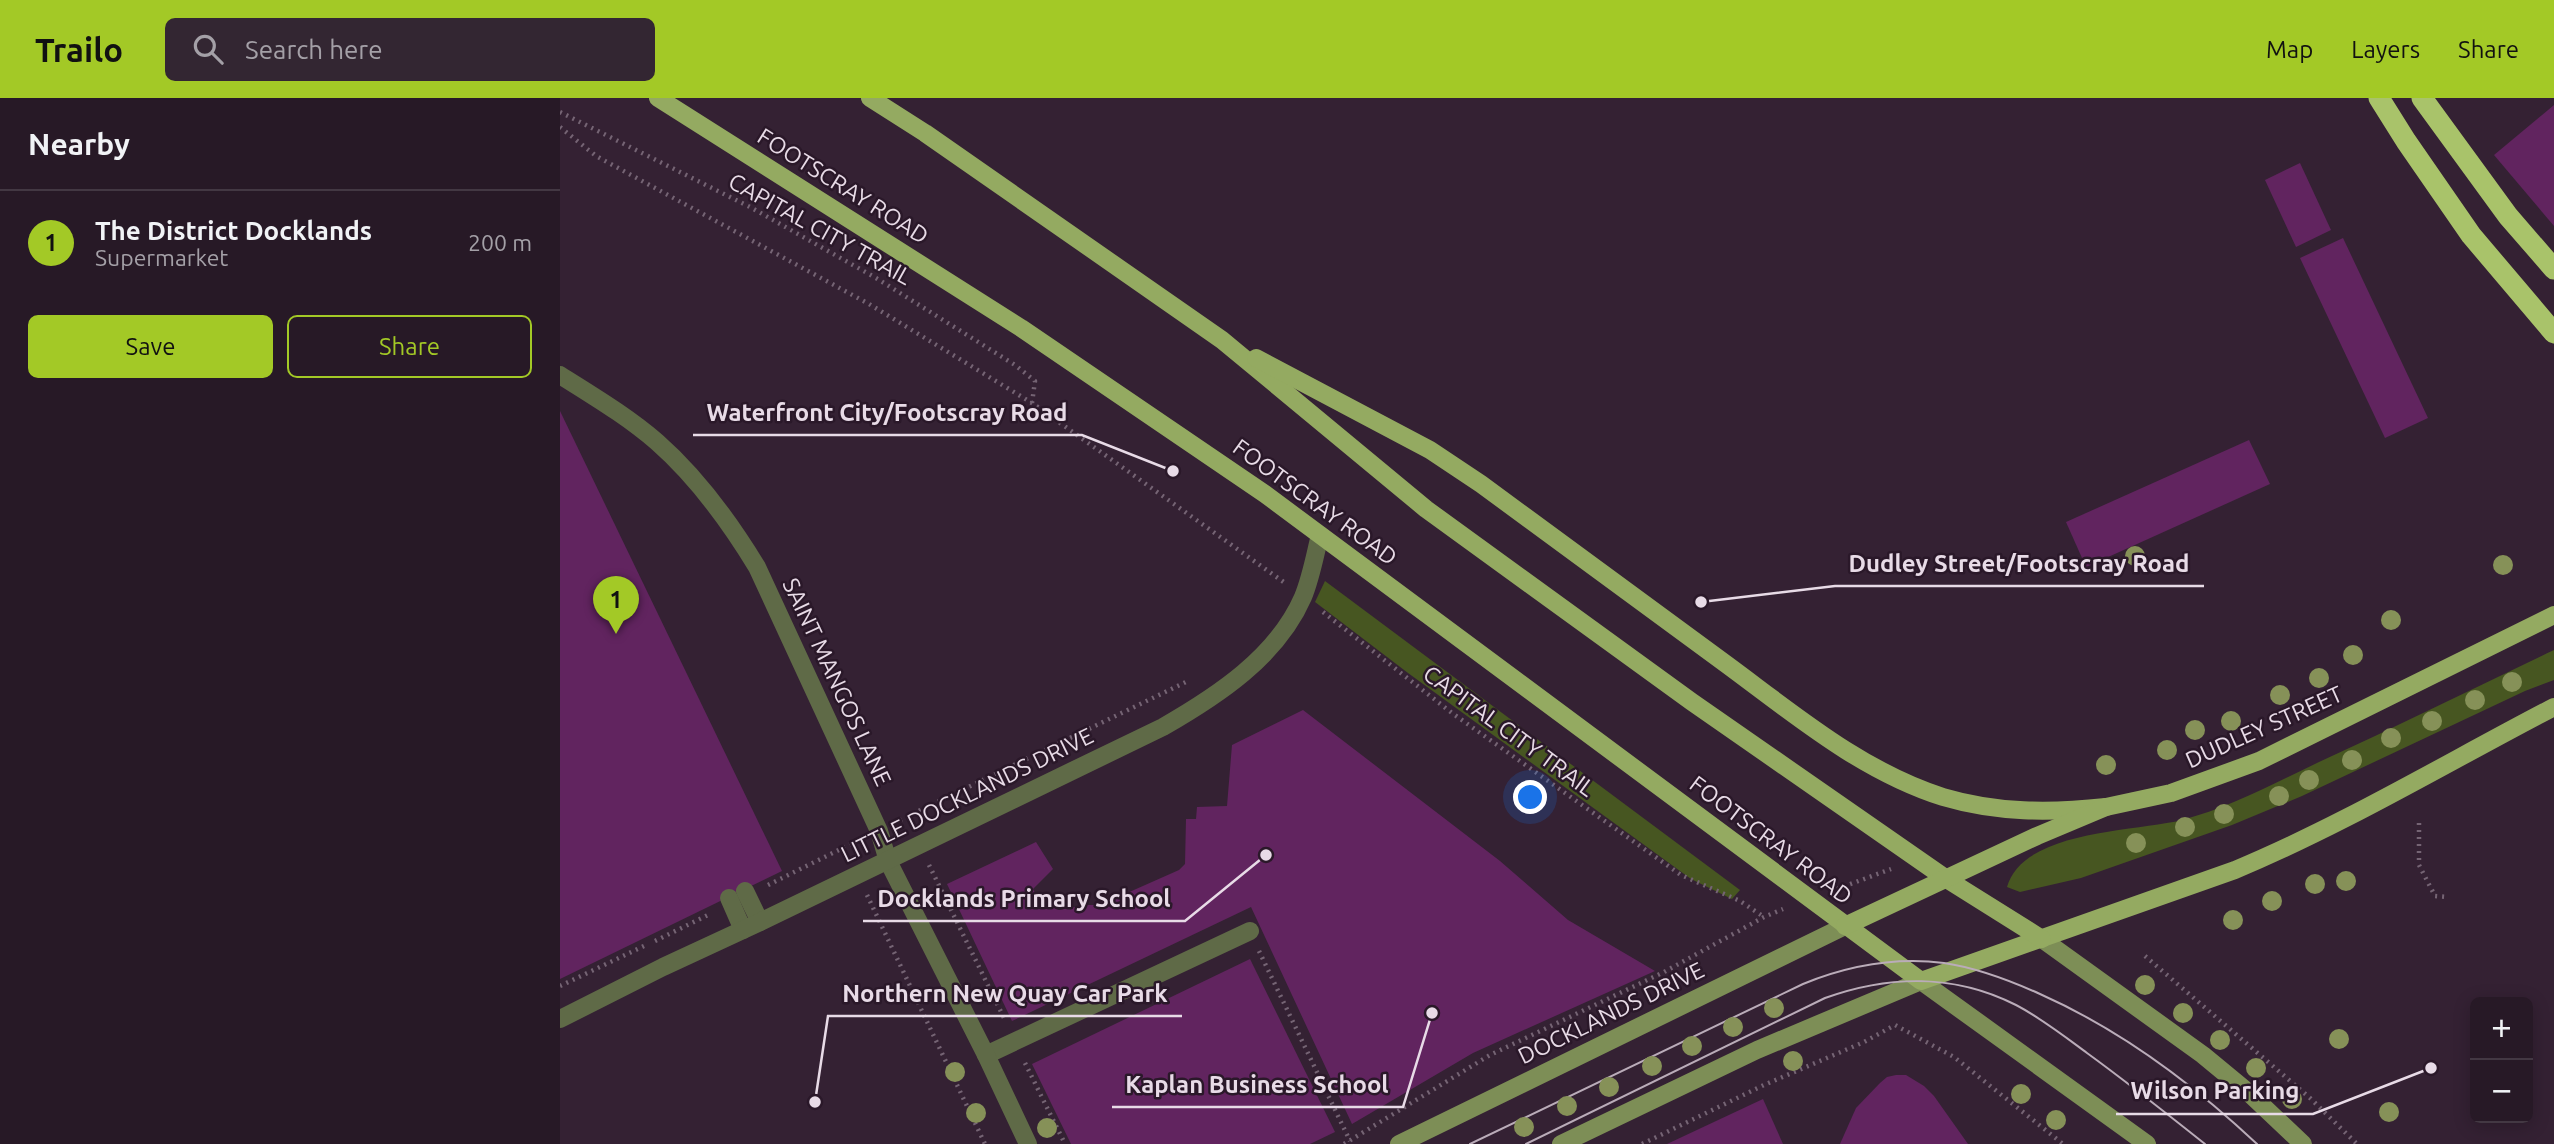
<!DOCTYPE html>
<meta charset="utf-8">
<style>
:root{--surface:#271926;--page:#332632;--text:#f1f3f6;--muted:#a4a0a7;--line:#433843;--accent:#a3c926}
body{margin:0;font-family:Ubuntu,sans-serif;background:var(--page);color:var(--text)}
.controls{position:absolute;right:21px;bottom:21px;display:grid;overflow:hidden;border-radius:10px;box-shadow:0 4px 18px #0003}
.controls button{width:63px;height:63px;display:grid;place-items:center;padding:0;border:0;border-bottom:2px solid var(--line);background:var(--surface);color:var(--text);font:35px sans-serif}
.you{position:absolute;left:971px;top:700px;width:24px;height:24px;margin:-18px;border:5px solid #fff;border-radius:50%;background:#1a73e8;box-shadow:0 0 0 10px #1a73e833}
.badge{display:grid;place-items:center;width:46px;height:46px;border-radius:50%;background:var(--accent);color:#111;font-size:23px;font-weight:700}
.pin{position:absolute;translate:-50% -58px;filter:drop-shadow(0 2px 4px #0008)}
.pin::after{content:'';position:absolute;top:37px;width:24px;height:21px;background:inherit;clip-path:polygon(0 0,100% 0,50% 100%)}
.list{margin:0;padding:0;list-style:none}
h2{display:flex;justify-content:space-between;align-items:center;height:91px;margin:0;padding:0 28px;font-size:30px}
h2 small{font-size:23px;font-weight:400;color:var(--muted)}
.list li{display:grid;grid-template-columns:46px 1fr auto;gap:21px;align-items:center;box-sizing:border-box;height:105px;padding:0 28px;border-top:2px solid var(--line)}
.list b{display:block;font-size:26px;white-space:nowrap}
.list p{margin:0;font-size:23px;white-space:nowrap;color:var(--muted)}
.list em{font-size:23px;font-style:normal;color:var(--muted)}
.actions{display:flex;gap:14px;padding:21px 28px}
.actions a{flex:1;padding:16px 0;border:2px solid var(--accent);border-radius:10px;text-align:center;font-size:24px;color:var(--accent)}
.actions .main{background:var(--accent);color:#111}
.icon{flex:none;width:38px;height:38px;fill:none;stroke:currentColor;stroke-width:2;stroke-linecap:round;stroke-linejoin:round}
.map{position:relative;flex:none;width:1994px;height:1046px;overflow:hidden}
header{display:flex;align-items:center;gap:42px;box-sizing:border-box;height:98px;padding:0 35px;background:var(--accent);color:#111}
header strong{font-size:33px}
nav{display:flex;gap:38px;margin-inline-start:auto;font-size:24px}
.search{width:490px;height:63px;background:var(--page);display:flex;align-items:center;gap:18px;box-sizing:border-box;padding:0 24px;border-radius:10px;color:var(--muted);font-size:26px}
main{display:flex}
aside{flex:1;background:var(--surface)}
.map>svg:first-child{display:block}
.green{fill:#475621}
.building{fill:#61245f}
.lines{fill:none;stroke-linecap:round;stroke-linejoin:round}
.path{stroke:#756474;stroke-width:4.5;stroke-dasharray:2 5;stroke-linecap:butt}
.lane{stroke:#5f6a47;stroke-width:18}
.street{stroke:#5f6a47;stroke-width:18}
.secondary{stroke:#7d8e56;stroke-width:18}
.primary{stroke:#94aa61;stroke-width:18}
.highway{stroke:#a9c36a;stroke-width:21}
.tram{stroke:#baacb9;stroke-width:2}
.tree{fill:#869158}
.labels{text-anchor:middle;stroke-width:5;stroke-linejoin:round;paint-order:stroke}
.street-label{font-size:23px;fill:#e8dbe7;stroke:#2a1829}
.leader{fill:none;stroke:#e8dbe7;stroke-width:2.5}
.callout-dot{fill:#e8dbe7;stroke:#2a1829;stroke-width:2.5}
.callout-label{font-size:24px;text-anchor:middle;font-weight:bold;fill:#e8dbe7;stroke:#2a1829;stroke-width:5;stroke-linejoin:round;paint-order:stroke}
</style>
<header>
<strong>Trailo</strong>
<div class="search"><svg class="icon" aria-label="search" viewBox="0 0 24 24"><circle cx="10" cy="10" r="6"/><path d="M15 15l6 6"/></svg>Search here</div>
<nav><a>Map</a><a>Layers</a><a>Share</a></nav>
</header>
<main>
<aside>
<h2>Nearby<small></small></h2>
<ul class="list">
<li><span class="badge">1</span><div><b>The District Docklands</b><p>Supermarket</p></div><em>200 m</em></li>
</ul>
<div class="actions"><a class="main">Save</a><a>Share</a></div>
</aside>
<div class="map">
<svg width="1994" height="1046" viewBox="0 0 1994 1046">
<rect width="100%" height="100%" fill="#342133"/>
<g class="green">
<path d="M765,483L1180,792L1172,801L1131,781L848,575L755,504Z"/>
<path d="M1994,552V582L1965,593L1742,698L1672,727L1521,780L1460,794L1447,789C1463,732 1574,734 1622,722C1669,710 1715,685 1759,664C1838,628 1916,589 1994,552Z"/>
</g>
<g class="building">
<path d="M1994,7V128L1934,57Z"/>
<path d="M1740,65L1771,132L1736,149L1705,82Z"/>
<path d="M1783,140L1868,320L1825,340L1740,160Z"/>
<path d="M0,313L222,773L0,881Z"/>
<path d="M1689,342L1710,386L1526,469L1506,424Z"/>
<path d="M743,612L940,763L1008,822L1095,873L913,955L792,1026L691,809L452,923L387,786L476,744L493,771L473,791L481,807L485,805L499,812L525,807H540L619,772L625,766L626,721H636L637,709L667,708L672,647Z"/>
<path d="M690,861L775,1034L750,1046H511L472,966Z"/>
<path d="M1336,977H1346L1364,988L1374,998L1408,1046H1280L1296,1010L1320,985L1327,979Z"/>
<path d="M1203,1001L1223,1046H1107Z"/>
</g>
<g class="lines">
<g class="path">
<path d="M0,14L190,109L316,180L455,267L475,283L472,305"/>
<path d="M0,29L36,58L309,206L472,305L725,485"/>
<path d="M763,514L892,615L1121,777L1180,803L1204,819"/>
<path d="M340,722L628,583"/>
<path d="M1859,725V767L1875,798L1887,799"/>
<path d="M369,767L445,922"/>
<path d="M208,787L297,743"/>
<path d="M1277,791L1331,771"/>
<path d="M307,797L425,1046"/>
<path d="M95,843L150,816"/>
<path d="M699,853L790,1043"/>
<path d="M1585,858L1750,1000L1797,1046"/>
<path d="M0,888L84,848"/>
<path d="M465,965L505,1046"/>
<path d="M784,1046L930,957L1104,874L1204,819L1223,811"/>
<path d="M1082,1046L1204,987L1304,944L1335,927L1394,959L1503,1046"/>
</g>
<g class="lane">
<path d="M185,793L200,824"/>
<path d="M169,800L183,832"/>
<path d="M426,957L690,833"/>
</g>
<g class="street">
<path d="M0,277C33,298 67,318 97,344C138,380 169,423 197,469L319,733L328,763L426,957L468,1046"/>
<path d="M0,921L103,869L200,824L603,629C657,598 717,559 743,499C751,480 755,457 760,437"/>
</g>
<g class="secondary">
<path d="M1482,841L1643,957L1689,995L1743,1046"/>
<path d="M839,1046L1285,828"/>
<path d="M1001,1046L1197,952L1361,883L1587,1046"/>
</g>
<g class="primary">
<path d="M98,0L461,230L705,396L1361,883L1675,772C1785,726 1888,664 1994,609"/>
<path d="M310,0L365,35L662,242L866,411L1132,604L1388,782L1482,841"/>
<path d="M696,260L870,352L921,386C1003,446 1084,506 1166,566C1234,616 1301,673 1383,699C1437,715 1490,715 1546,709"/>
<path d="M1285,828L1477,738L1546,709L1611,695L1699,663L1994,517"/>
</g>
<g class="highway">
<path d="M1819,0L1846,43L1911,137L1994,235"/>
<path d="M1862,0L1948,118L1994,171"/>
</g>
<g class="tram">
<path d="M910,1046L1243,886C1287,868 1336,859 1384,865C1418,870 1449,882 1480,896C1561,932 1632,985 1697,1046"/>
<path d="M966,1046L1265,900C1329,877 1395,876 1456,907C1481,920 1504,938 1527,955C1567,984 1606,1015 1645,1046"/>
</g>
</g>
<g class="tree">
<circle cx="1575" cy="458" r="10"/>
<circle cx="1943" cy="467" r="10"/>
<circle cx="1831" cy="522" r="10"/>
<circle cx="1793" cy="557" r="10"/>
<circle cx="1759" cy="580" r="10"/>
<circle cx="1952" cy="584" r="10"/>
<circle cx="1720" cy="597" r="10"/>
<circle cx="1915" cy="602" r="10"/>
<circle cx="1671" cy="623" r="10"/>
<circle cx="1872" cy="623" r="10"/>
<circle cx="1635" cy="632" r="10"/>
<circle cx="1831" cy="640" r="10"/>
<circle cx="1607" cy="652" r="10"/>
<circle cx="1792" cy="662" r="10"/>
<circle cx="1546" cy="667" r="10"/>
<circle cx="1749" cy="682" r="10"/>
<circle cx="1719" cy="698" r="10"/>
<circle cx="1664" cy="716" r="10"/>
<circle cx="1625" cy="729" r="10"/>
<circle cx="1576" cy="745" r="10"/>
<circle cx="1786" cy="783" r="10"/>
<circle cx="1755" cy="786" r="10"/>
<circle cx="1712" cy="803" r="10"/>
<circle cx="1673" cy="822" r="10"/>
<circle cx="1585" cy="887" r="10"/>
<circle cx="1214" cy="910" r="10"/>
<circle cx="1623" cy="915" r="10"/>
<circle cx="1173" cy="929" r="10"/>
<circle cx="1779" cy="941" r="10"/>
<circle cx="1660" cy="942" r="10"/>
<circle cx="1132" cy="948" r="10"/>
<circle cx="1233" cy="963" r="10"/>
<circle cx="1092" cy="968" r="10"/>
<circle cx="1696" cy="970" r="10"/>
<circle cx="395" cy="974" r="10"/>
<circle cx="1049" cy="989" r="10"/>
<circle cx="1461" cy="996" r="10"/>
<circle cx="1732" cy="1001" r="10"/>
<circle cx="1007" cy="1008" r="10"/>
<circle cx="1829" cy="1014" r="10"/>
<circle cx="416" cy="1015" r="10"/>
<circle cx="1496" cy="1022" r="10"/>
<circle cx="964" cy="1029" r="10"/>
<circle cx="487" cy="1030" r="10"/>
</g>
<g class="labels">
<g class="street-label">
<text transform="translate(283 88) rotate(32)" y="8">FOOTSCRAY ROAD</text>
<text transform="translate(260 131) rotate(29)" y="8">CAPITAL CITY TRAIL</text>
<text transform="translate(755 404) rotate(36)" y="8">FOOTSCRAY ROAD</text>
<text transform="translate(277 584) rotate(65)" y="8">SAINT MANGOS LANE</text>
<text transform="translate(1704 629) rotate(-24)" y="8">DUDLEY STREET</text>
<text transform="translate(949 633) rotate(36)" y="8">CAPITAL CITY TRAIL</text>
<text transform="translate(407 697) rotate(-26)" y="8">LITTLE DOCKLANDS DRIVE</text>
<text transform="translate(1211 742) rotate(37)" y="8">FOOTSCRAY ROAD</text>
<text transform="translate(1051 915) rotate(-26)" y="8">DOCKLANDS DRIVE</text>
</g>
</g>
<path class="leader" d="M613 373L522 337H133M1141 504L1275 488H1644M706 757L625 823H303M255 1004L268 918H622M872 915L843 1009H552M1871 970L1753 1016H1556"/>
<g class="callout-dot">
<circle cx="613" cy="373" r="7"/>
<circle cx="1141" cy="504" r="7"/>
<circle cx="706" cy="757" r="7"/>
<circle cx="255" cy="1004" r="7"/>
<circle cx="872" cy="915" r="7"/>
<circle cx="1871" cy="970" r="7"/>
</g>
<g class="callout-label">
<text x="327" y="323">Waterfront City/Footscray Road</text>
<text x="1459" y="474">Dudley Street/Footscray Road</text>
<text x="464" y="809">Docklands Primary School</text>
<text x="445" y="904">Northern New Quay Car Park</text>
<text x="697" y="995">Kaplan Business School</text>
<text x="1655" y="1001">Wilson Parking</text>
</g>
</svg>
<div class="controls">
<button>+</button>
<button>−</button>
</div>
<div class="you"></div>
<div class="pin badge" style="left:56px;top:536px">1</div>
</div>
</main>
